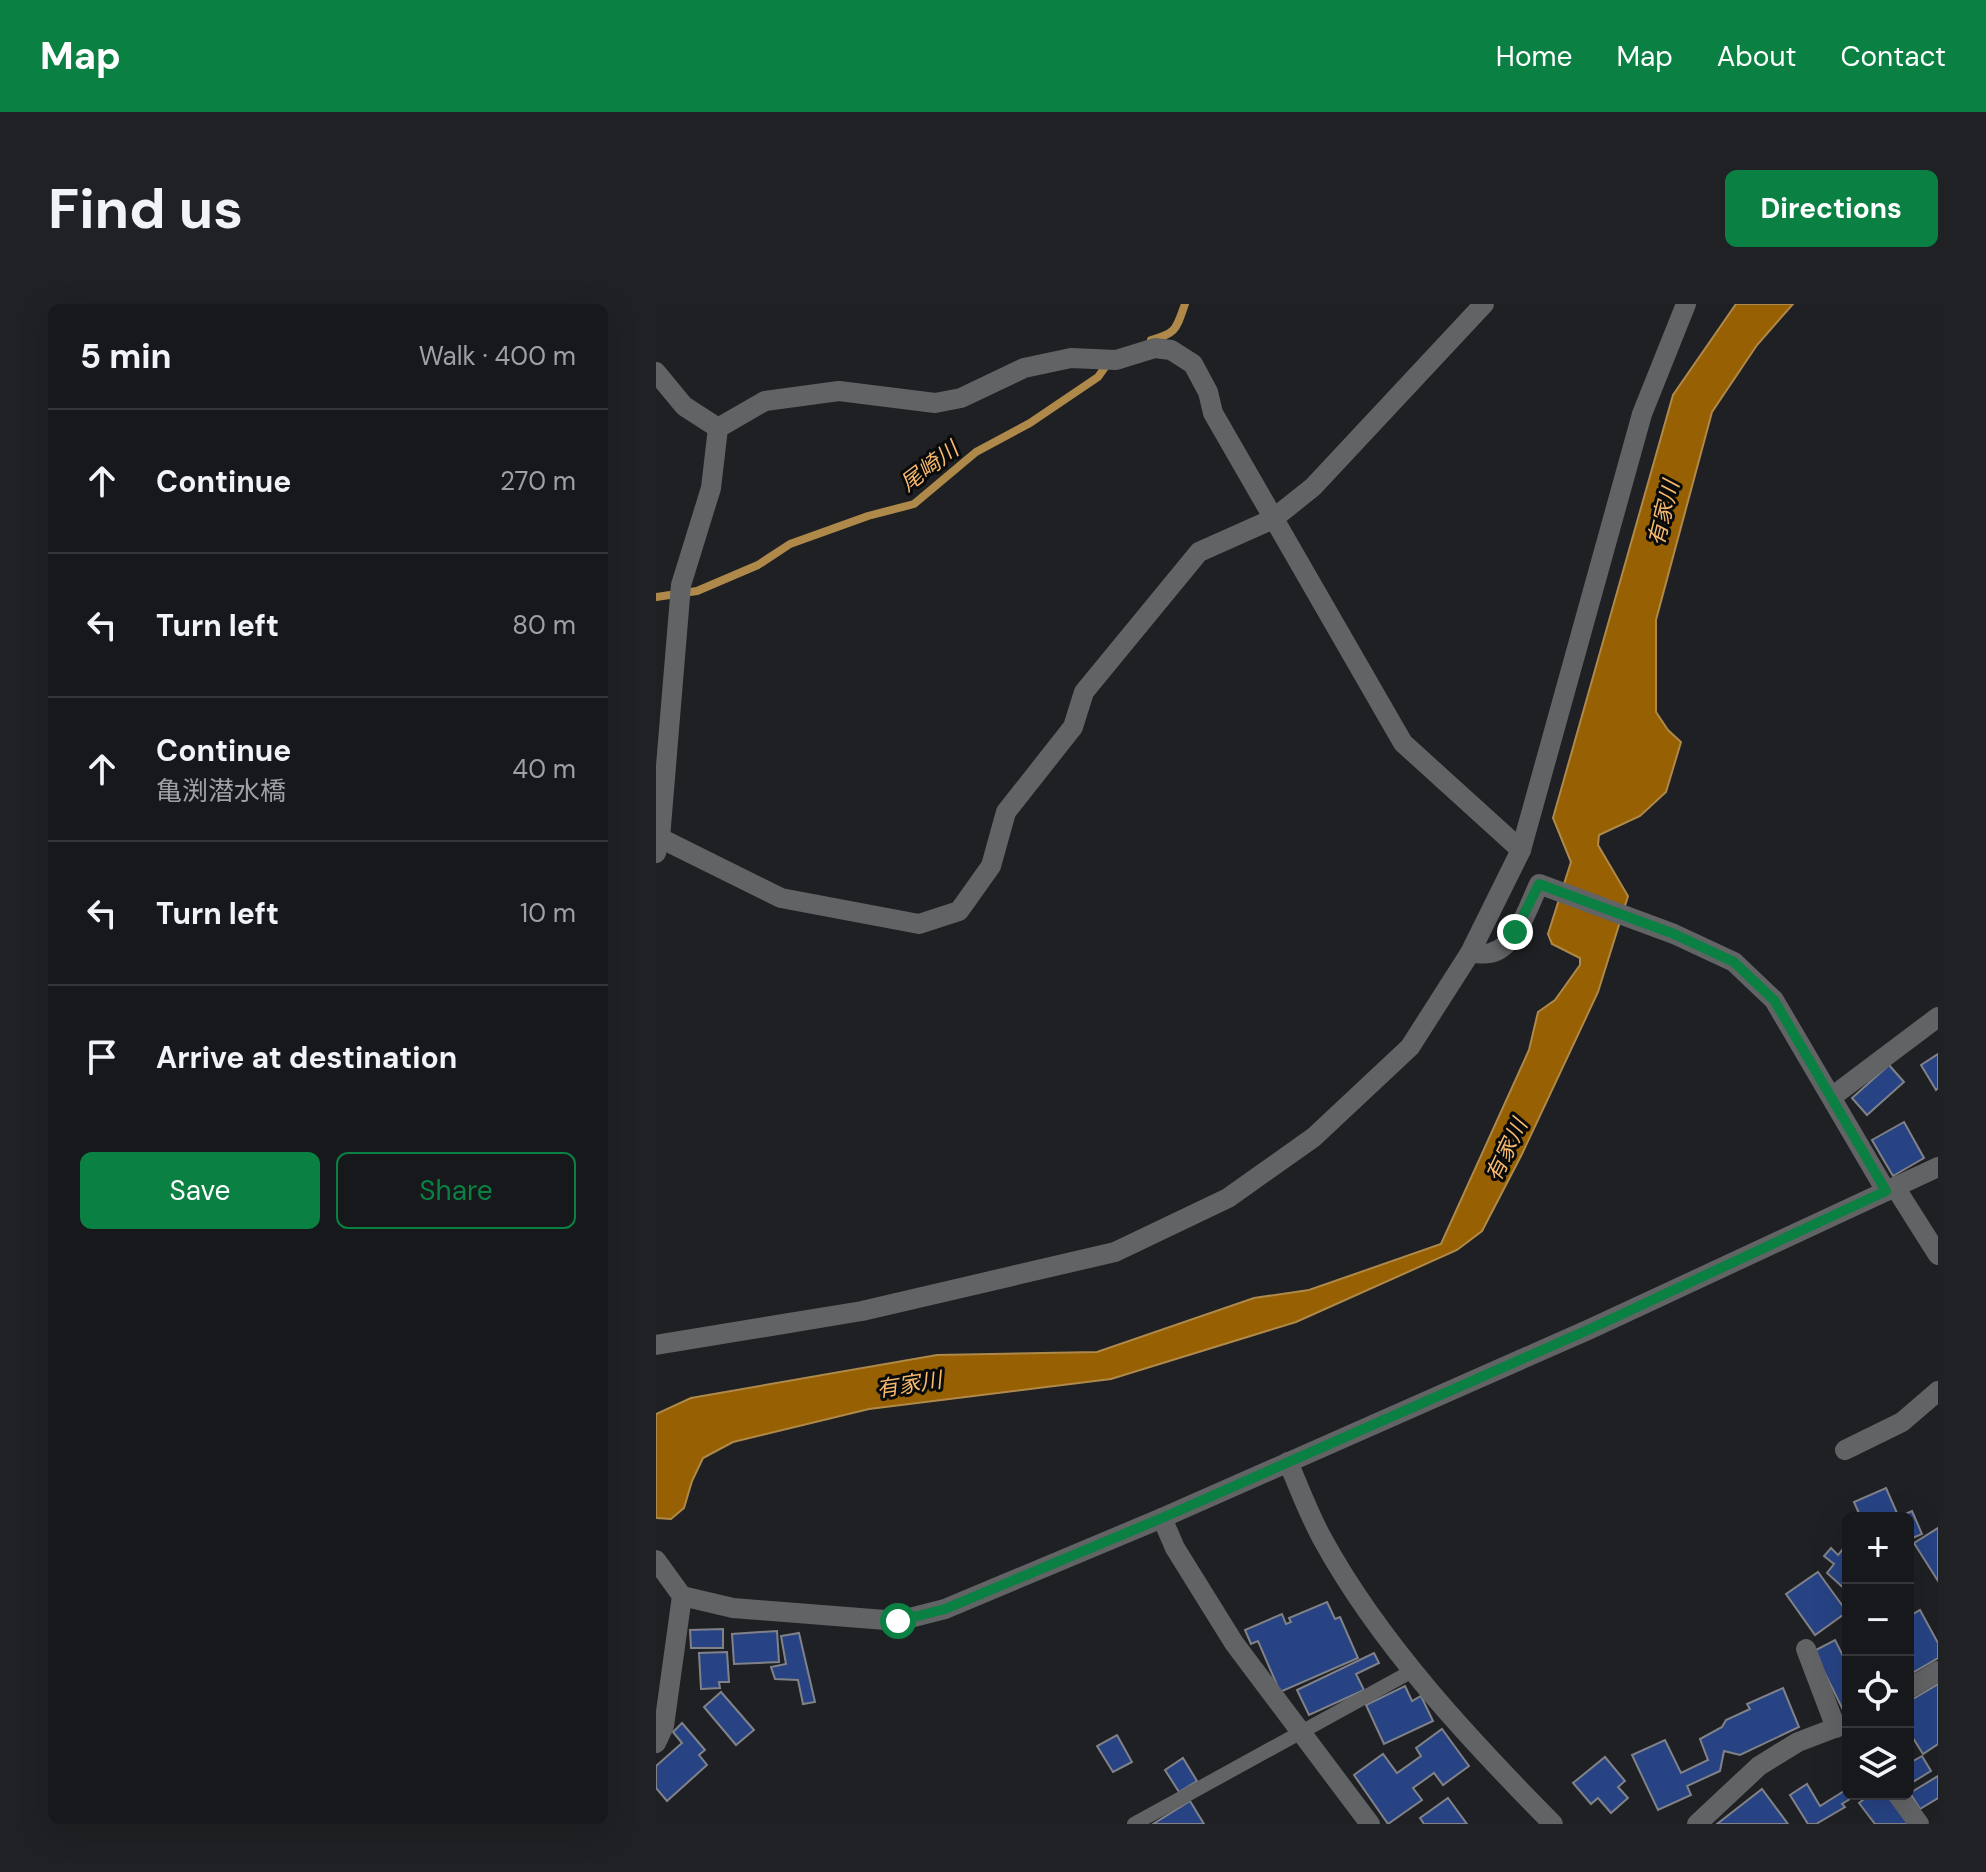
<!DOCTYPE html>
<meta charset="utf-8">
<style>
:root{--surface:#16181b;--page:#1f2124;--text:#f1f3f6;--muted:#9ea0a3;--line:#35373a;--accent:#0b8043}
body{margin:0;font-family:"DM Sans","Noto Sans JP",sans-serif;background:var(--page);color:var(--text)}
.controls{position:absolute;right:24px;bottom:24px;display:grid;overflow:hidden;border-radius:12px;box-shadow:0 8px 32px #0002}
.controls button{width:72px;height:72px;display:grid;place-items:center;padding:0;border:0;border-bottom:2px solid var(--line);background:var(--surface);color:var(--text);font:40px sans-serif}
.stop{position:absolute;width:24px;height:24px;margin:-18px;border:6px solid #0b8043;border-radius:50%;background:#fff}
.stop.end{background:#0b8043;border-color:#fff;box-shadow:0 2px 8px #0008}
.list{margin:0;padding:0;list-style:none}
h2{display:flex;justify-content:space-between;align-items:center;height:104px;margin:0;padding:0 32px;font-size:34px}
h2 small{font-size:26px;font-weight:400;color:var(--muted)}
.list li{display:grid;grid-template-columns:52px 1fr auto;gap:24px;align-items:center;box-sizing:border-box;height:144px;padding:0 32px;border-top:2px solid var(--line)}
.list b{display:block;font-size:30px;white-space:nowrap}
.list p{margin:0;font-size:26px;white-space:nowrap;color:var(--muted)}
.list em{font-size:26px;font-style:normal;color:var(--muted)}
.actions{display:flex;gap:16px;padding:24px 32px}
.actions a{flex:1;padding:18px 0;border:2px solid var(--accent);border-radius:12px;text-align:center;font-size:28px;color:var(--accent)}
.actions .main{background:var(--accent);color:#fff}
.icon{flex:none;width:44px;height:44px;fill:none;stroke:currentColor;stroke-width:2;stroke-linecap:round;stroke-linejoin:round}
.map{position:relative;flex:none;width:1282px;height:1520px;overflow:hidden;border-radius:12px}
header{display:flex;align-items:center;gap:48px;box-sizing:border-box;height:112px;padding:0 40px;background:var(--accent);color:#fff}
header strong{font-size:38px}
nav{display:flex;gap:44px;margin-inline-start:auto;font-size:28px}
.intro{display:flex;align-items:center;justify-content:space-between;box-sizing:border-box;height:192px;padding:0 48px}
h1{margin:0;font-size:56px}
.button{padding:20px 36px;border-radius:12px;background:var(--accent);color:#fff;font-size:28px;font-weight:700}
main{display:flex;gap:48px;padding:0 48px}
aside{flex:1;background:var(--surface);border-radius:12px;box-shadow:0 8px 32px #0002}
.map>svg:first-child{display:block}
.water{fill:#976003;stroke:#af8949;stroke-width:2}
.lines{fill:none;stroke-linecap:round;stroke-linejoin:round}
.stream{stroke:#af8949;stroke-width:8}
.building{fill:#274384;stroke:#808287;stroke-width:2}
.service{stroke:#626365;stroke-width:14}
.minor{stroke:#626365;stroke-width:20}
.tertiary{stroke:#626365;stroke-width:20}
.route{stroke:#0b8043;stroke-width:10}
.labels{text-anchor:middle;stroke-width:6;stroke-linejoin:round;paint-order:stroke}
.water-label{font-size:22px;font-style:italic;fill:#f6b96e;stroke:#090a0b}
</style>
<header>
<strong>Map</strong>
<nav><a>Home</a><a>Map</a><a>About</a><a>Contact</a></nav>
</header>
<div class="intro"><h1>Find us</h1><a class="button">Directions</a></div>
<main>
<aside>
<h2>5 min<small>Walk · 400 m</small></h2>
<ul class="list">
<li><svg class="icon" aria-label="ahead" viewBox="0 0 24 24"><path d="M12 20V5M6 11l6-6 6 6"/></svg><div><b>Continue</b></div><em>270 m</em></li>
<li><svg class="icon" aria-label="left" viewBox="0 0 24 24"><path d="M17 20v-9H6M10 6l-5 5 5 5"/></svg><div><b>Turn left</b></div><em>80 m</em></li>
<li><svg class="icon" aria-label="ahead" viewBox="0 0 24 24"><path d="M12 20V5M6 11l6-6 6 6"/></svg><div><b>Continue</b><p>亀渕潜水橋</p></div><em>40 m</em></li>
<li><svg class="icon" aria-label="left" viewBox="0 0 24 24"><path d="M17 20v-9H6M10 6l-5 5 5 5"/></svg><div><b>Turn left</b></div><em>10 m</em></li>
<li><svg class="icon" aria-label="arrive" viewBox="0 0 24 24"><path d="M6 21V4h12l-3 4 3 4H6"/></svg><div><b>Arrive at destination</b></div></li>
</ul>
<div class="actions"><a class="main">Save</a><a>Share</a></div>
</aside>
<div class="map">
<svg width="1282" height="1520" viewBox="0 0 1282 1520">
<rect width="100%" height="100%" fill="#1e2024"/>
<path class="water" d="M1080,0H1137L1101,41L1056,108L1000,316V408L1012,426L1025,438L1010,488L984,512L943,531L942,541L972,592L942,688L866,850L826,927L801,946L640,1018L455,1075L213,1105L77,1138L47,1154L36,1177L28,1204L15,1215L0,1214V1110L35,1094L281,1051L441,1048L598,994L653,986L785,940L873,746L882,708L899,696L924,661V654L896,640L892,630L915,558L897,514L1017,91Z"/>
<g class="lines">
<g class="stream">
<path d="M495,36C521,29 520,25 529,0"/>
<path d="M0,293L41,287L102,261L134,240L212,212L258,200L320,148L374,119L442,73L452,59"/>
</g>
</g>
<g class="building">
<path d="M1282,750V784L1280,786L1265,761Z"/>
<path d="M1233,761L1248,778L1211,811L1196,794Z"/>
<path d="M1248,818L1268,854L1237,872L1216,836Z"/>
<path d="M1230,1184L1241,1209L1230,1214H1205L1198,1198Z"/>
<path d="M1256,1207L1266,1230L1252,1236V1214H1240Z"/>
<path d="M1282,1224V1277L1258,1239Z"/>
<path d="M1192,1239V1288L1171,1269L1178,1260L1168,1252L1175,1244L1182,1251Z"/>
<path d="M1162,1268L1191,1308L1159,1331L1130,1290Z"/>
<path d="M671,1298L679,1315L684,1313L702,1354L624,1388L602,1337L595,1340L589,1326L626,1310L630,1320L635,1318L633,1314Z"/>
<path d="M1264,1306L1282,1339V1354L1258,1368L1252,1357V1313Z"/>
<path d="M67,1325V1344H35L34,1326Z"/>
<path d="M121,1327L123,1358L78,1360L76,1330Z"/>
<path d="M143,1329L159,1398L147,1400L142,1376L119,1375L115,1363L130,1360L125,1332Z"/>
<path d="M1179,1336L1192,1362V1406L1188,1408L1158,1347Z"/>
<path d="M71,1348L73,1378H63L64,1384L45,1385L43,1349Z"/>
<path d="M718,1349L723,1359L700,1370L708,1386L653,1411L641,1386Z"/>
<path d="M1282,1380V1440L1267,1450L1252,1426V1398Z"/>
<path d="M749,1382L756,1397L765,1392L777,1417L728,1440L710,1401Z"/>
<path d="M1127,1384L1143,1423L1084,1451L1068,1447L1064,1467L1031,1482L1035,1491L1002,1506L976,1451L1009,1436L1025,1469L1052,1456L1044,1435L1066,1423L1070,1416L1094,1405L1091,1400Z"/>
<path d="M65,1388L98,1426L80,1441L48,1403Z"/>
<path d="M26,1419L49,1446L43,1451L51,1461L11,1497L0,1484V1462L26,1439L17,1428Z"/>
<path d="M786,1425L813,1462L787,1481L778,1469L757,1484L766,1496L732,1520L698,1471L727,1450L741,1469L765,1452L760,1444Z"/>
<path d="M461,1431L476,1458L457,1468L441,1442Z"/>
<path d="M1266,1452L1275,1467L1252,1481V1460Z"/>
<path d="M949,1453L969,1477L962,1483L972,1494L955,1509L942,1494L935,1500L917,1479Z"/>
<path d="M527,1454L541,1477L523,1488L509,1466Z"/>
<path d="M1282,1472V1494L1264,1505L1254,1489Z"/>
<path d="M1151,1480L1164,1502L1188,1487L1194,1495L1186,1500L1189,1503L1160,1520H1152L1134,1491Z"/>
<path d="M1106,1485L1132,1520H1061Z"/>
<path d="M1215,1490H1232L1255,1520H1219L1203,1499Z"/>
<path d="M792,1494L811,1520H768L764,1514Z"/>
<path d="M534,1497L548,1520H497Z"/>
</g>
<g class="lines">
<path class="service" d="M478,1520L758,1366"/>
<g class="minor">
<path d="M0,68L28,102L62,124"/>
<path d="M62,124L109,97L183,87L279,99L305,94L368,64L415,54L460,56L499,44L515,46L537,60L552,88L557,109L747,439L865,546"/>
<path d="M4,534L125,594L263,620L303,607L335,562L350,508L417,423L428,388L543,248L617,215L657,183L828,0"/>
<path d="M0,549L4,534L25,281L55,184L62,124"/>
<path d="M814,649C821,649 828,650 834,649C860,644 873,601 883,580L1018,630L1078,658L1118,696L1230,887"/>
<path d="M1177,792L1282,713"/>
<path d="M1239,883L1282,951"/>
<path d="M1189,1146L1246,1118L1282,1087"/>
<path d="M632,1158C643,1183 653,1211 667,1236C724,1340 814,1436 897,1520"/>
<path d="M506,1214L519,1244L578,1339L714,1520"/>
<path d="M0,1256L26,1292L77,1304L242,1317L289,1305L506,1214L934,1025L1282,863"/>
<path d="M1150,1345L1180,1424"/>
<path d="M1252,1385L1282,1367"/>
<path d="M0,1439L8,1422L26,1292"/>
<path d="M1241,1490L1263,1520"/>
<path d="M1041,1520L1103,1462L1142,1438L1192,1419"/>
</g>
<path class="tertiary" d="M0,1041L206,1007L459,948L572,894L658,833L754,743L814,649L865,546L986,110L1030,0"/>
</g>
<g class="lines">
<path class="route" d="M242,1317L289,1305L506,1214L934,1025L1230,887L1118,696L1078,658L1018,630L883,580L859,628"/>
</g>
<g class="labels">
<g class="water-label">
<text transform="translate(273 162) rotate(-37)" y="8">尾崎川</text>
<text transform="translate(1007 209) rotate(-76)" y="8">有家川</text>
<text transform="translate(850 846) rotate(-64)" y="8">有家川</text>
<text transform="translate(253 1080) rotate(-9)" y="8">有家川</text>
</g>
</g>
</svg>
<div class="controls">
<button>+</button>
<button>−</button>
<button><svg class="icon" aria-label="locate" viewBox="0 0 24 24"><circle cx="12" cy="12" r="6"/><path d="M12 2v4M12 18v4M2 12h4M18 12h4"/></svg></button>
<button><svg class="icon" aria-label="layers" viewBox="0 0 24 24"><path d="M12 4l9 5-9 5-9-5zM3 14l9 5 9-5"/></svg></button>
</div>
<div class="stop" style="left:242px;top:1317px"></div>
<div class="stop end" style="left:859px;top:628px"></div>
</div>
</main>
